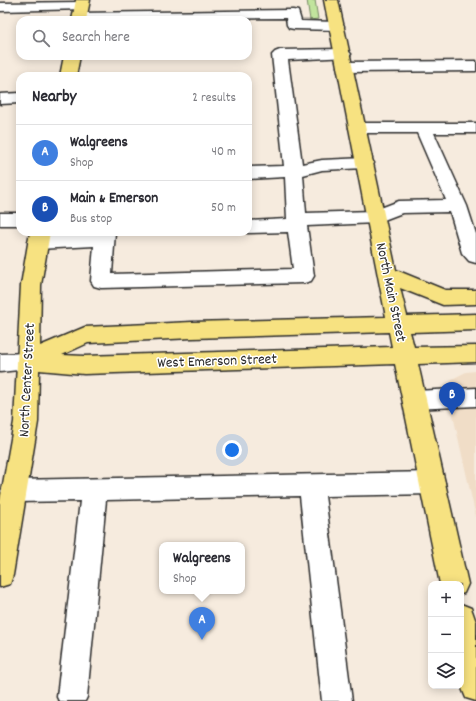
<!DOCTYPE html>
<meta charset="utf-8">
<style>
:root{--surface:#fff;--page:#f2f2f3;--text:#2b2b33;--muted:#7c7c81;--line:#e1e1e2;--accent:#0b8043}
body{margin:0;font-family:Dekko,sans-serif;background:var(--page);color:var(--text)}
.controls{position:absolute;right:12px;bottom:12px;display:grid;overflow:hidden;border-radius:8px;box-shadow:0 2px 10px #0003}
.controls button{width:36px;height:36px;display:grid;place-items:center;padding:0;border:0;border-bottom:1px solid var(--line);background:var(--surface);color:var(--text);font:20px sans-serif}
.you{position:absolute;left:232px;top:450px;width:14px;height:14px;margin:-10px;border:3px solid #fff;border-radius:50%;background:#1a73e8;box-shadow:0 0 0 6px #1a73e833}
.badge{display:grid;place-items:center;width:26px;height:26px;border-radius:50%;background:var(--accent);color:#fff;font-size:13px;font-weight:700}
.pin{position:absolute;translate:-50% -33px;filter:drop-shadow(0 1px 2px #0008)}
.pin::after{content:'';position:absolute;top:21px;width:14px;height:12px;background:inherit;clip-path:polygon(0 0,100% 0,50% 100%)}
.popup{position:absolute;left:159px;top:542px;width:86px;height:52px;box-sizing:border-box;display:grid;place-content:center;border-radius:8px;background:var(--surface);filter:drop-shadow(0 1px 3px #0005);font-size:13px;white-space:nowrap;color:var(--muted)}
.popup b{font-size:15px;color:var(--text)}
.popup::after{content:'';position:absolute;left:50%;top:100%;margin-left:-8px;border:8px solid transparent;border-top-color:var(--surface)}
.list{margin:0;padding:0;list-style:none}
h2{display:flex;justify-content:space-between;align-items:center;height:52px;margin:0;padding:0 16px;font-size:17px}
h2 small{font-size:13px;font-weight:400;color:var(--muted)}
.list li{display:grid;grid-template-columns:26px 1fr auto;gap:12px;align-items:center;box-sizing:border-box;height:56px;padding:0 16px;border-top:1px solid var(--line)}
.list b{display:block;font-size:15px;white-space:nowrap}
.list p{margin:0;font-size:13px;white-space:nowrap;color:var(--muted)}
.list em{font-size:13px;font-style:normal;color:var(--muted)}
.icon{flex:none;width:22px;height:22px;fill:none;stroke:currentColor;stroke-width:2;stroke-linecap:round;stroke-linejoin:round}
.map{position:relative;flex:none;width:476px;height:701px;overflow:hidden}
.search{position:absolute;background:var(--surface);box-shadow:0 2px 10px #0003;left:16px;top:16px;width:236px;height:44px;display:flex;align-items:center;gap:10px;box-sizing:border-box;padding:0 14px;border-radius:12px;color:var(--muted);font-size:15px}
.panel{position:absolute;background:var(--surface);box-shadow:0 2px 10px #0003;left:16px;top:72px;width:236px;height:164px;border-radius:12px}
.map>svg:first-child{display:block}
.built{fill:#f0ddc7}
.green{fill:#c1e49d;stroke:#768864}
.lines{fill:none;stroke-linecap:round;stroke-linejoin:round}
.minor-casing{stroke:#2b2b2b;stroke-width:3}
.major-casing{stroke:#2b2b2b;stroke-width:3}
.minor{fill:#fff;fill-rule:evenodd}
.major{fill:#f7e281;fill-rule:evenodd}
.labels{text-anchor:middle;stroke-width:3;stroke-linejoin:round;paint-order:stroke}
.street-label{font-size:15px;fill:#2b2b2b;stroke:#fff}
</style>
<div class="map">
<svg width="476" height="701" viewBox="0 0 476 701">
<rect width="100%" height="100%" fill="#f6ebde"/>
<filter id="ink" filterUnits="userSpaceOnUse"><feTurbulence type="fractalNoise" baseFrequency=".025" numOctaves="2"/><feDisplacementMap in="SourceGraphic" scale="8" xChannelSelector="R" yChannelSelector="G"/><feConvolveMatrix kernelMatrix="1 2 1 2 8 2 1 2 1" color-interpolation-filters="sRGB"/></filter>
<g filter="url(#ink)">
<path class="built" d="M476,371V517L448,393L452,379L466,372Z"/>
<path class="green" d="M307,0H315L318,19L310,20Z"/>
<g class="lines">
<g class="minor-casing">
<g id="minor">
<path d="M81,2L86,3L88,6L86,9L0,11V3Z"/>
<path d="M293,10L298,11L301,21L337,22L342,23L344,26L342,29L337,30L294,29L289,28L287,25L286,18L75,20L73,17L75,14L80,13Z"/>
<path d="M343,49L348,51L351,54L348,57L288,60L302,164L322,160L365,158L371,159L374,163L371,167L365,168L322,170L303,175L306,213L373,211L399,201L446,200L417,133H358L352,132L349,128L352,124L358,123H476V133H434L467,206L476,234V263L469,261L462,253L450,212L402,213L376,223L307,226L314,276L311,281L304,283L101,288L94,286L91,281L94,246L38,249L31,247L28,242L31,237L38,235L115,232L112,274L293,269L288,232L248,233L243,232H248V221L287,219L285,177L248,179V167L284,166L272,55L275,52L280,50Z"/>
<path d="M476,61V71L345,72L339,70L337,67L339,64L345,62Z"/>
<path d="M20,93V103L0,104V94Z"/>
<rect x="0" y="213" width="20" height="12"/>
<path d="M28,353L36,355L39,361L36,367L28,369L0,372V354Z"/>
<path d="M476,388V406L415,409L407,406L403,400L407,394L415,391Z"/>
<path d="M433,472L442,475L445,483L442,491L433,494L325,496L352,701H322L300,496L106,500L87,697L85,701H59L57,697L80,501L14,502L5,499L1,491L5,483L14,480Z"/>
</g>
</g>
<g class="major-casing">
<g id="major">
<path d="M76,0H90L86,20H72Z"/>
<path d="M324,0H338L396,270L445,290H476V304L443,305L400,288L407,316L476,314V330L410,332L414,347L476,346V362L418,364L468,584L464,593L461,594V584H440L395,364L84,374L39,370L38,422L13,575L10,584L0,587V501L14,422L21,285L30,232H50L41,285L40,346L85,327L192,322L386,317ZM389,332L392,347L84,356L62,355L88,343L192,338Z"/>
<path d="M64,56H80L76,76H60Z"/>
<path d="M461,604L471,608L476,622V701L466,698L461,686Z"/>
</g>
</g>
<use href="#minor" class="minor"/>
<use href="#major" class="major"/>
</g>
</g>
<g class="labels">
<g class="street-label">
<text transform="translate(392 292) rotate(78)" y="5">North Main Street</text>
<text transform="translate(217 360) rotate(-2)" y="5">West Emerson Street</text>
<text transform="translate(26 380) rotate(-87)" y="5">North Center Street</text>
</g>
</g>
</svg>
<div class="controls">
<button>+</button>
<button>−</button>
<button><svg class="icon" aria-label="layers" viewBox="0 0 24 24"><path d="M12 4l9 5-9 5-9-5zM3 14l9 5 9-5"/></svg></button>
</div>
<div class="you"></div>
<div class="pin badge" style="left:202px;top:640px;background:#3f7fe0">A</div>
<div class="popup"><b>Walgreens</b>Shop</div>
<div class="pin badge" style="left:452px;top:415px;background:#1a4fb4">B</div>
<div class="search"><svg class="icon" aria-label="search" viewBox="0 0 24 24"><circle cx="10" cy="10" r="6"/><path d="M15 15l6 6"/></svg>Search here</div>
<section class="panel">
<h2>Nearby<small>2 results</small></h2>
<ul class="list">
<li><span class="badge" style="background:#3f7fe0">A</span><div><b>Walgreens</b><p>Shop</p></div><em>40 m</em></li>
<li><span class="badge" style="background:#1a4fb4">B</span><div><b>Main &amp; Emerson</b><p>Bus stop</p></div><em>50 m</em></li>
</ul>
</section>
</div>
